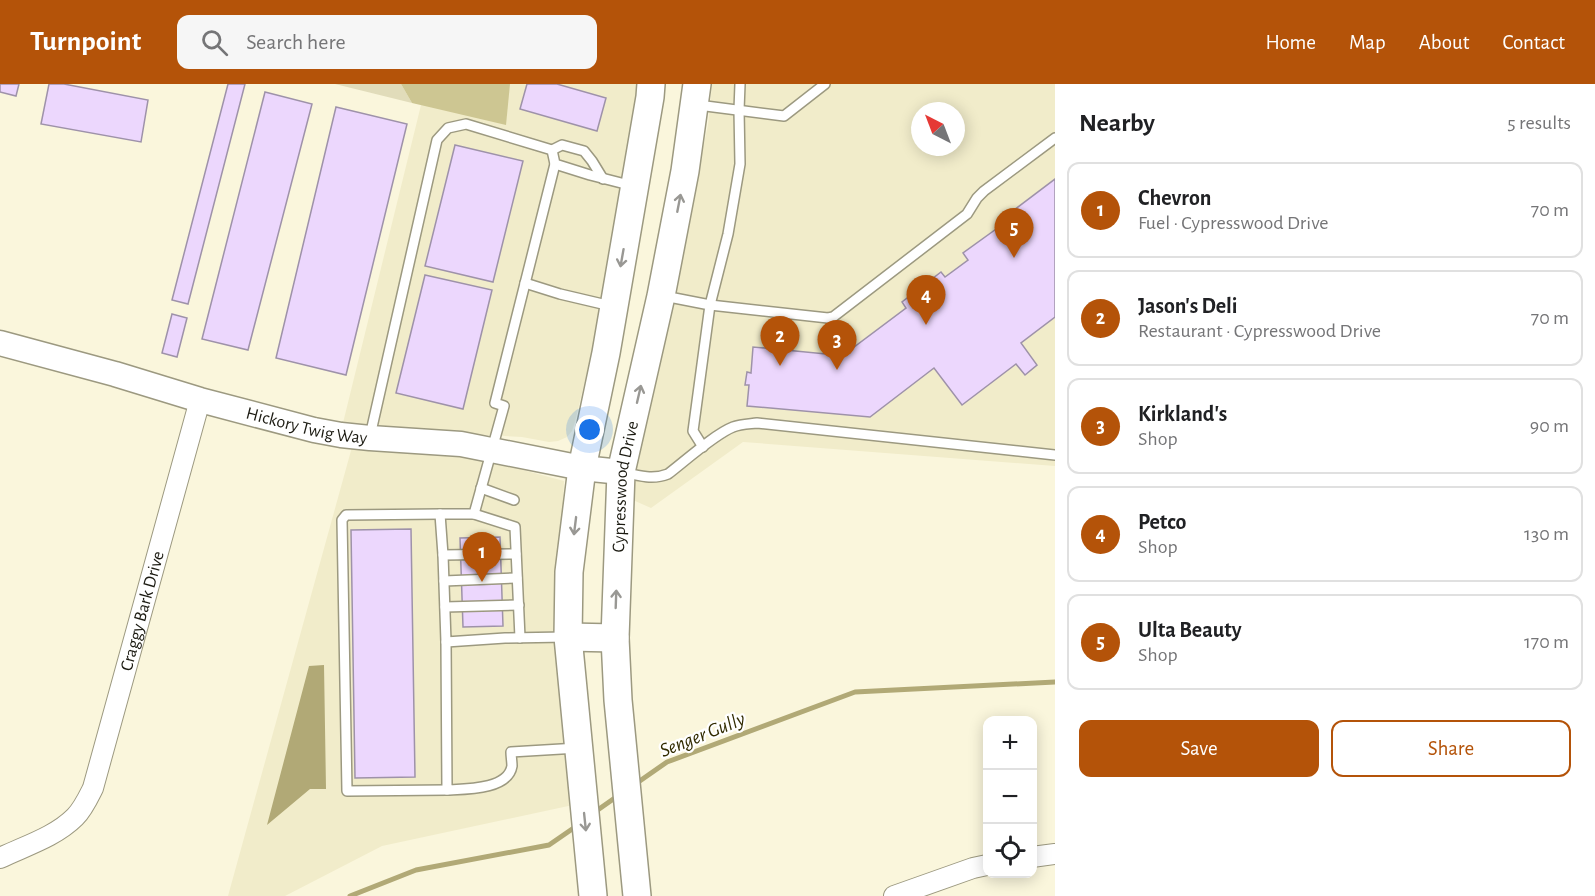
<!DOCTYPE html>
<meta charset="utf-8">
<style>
:root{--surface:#fff;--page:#f6f6f6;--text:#202124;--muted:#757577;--line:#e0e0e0;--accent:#b45309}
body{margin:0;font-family:"Alegreya Sans",sans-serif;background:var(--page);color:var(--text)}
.controls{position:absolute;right:18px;bottom:18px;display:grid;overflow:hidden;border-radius:12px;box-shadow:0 3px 15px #0003}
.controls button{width:54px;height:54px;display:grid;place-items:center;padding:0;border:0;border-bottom:2px solid var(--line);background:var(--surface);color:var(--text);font:30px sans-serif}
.compass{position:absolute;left:911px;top:18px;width:54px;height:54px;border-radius:50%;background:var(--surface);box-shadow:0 3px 15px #0003;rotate:318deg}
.you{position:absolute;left:590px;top:346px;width:21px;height:21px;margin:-15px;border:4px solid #fff;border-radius:50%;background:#1a73e8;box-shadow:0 0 0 9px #1a73e833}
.badge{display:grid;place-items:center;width:39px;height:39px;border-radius:50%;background:var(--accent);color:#fff;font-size:20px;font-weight:700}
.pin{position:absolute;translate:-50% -50px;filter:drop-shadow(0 2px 3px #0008)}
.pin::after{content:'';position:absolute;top:32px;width:21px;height:18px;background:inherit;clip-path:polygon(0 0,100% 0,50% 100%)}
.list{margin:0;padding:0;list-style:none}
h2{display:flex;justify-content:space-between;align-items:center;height:78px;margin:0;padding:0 24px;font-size:26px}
h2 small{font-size:20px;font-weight:400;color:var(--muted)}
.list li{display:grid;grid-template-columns:39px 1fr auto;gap:18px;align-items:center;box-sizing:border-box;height:96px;margin:0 12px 12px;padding:0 12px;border:2px solid var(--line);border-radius:12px}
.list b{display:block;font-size:22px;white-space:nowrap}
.list p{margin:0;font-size:20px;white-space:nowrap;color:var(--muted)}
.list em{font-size:20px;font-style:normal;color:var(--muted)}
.actions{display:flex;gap:12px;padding:18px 24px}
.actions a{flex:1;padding:14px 0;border:2px solid var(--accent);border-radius:12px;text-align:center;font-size:21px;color:var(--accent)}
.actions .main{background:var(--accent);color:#fff}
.icon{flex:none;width:33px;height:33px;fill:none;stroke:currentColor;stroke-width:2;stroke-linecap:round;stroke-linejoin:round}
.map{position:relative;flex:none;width:1055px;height:812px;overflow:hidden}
header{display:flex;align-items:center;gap:36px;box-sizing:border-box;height:84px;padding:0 30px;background:var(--accent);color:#fff}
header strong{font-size:28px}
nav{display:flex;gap:33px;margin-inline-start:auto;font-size:21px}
.search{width:420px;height:54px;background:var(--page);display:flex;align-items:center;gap:15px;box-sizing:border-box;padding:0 21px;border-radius:12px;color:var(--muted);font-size:22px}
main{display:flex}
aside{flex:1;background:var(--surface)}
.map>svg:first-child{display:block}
.built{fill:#f1ecca;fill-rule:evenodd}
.green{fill:#e1dcba}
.forest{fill:#cdc692}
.water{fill:#b1a976}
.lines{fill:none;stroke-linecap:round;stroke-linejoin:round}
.stream{stroke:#b1a976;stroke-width:5}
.building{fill:#ecd7fd;stroke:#9e92a9;stroke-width:1.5}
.service-casing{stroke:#9c9980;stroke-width:12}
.minor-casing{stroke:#9c9980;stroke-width:22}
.tertiary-casing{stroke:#9c9980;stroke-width:27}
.secondary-casing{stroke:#9c9980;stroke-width:30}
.service{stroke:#fff;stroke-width:9}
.minor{stroke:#fff;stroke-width:20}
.tertiary{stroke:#fff;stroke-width:24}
.secondary{stroke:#fff;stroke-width:27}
.oneway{stroke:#999894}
.labels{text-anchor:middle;stroke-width:4.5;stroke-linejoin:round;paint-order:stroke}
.street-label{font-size:18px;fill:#1c1b12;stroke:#fff}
.water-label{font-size:20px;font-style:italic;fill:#312b00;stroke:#fff}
</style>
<header>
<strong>Turnpoint</strong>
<div class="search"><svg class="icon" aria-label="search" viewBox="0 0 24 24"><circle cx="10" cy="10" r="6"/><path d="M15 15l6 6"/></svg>Search here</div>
<nav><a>Home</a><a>Map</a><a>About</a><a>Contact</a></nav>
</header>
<main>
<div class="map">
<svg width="1055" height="812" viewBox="0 0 1055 812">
<rect width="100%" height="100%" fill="#faf6dc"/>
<g class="built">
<path d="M494,0H640L620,149L575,338L572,347L567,353L558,357L549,358L522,353L400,346L343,339L422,17Z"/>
<path d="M712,0H1055V382L743,358L651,424L626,413L708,41ZM920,27H956V63H920Z"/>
<path d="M352,363L463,370L564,397L558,531L573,721L382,762L285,812H228Z"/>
</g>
<path class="green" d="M335,0H401L412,19Z"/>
<path class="forest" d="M401,0H510L506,41L412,19Z"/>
<path class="water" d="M324,581L326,705H310L267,741L309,582Z"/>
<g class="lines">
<g class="stream">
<path d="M634,701L667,678L855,608L1055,598"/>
<path d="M592,730L619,711"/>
<path d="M350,812L416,786L549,761L578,741"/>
</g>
</g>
<g class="building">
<path d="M0,0H19L16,12L0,8Z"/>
<path d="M49,0H64L148,16L141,58L41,40Z"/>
<path d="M228,0H245L188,220L172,216Z"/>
<path d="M527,0H557L606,14L597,47L520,25Z"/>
<path d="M265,8L312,20L248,266L202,255Z"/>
<path d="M336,23L407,40L346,291L276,274Z"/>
<path d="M455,61L523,77L493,198L425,182Z"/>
<path d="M1055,95V233L1021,259L1037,281L1025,291L1016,280L962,321L934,284L870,333L747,322L749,301H745L747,288L751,289L753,263L826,270L854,263L906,224L902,218L941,188L945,193L968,176L963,169L999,143L1003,148L1013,141L1006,132Z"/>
<path d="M425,191L492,206L463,325L396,309Z"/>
<path d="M172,230L187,234L177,273L162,269Z"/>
<path d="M411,445L415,693L355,694L351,446Z"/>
<path d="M500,453L503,542L463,543L460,454Z"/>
</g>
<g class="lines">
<g class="service-casing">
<g id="service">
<path d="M698,21L784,32L825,0"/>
<path d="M552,66L562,61L584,67L592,77L603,95"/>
<path d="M555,80L495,319L504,322L474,430H440L443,471L446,558L505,554L566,553"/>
<path d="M525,199L560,210L611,222"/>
<path d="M664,212L710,221L828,234L833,233L967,130L977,114L984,107L1055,54"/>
<path d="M370,352L437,56L448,44L466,40L552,66L555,80L590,91L633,102"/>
<path d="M703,363L693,347L710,221L728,150L740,80L739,26L740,0"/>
<path d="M624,388C639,392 653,396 668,390C685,377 715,350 733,343C741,340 749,340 757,339L1055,371"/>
<path d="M481,404L514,416"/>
<path d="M440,430L346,431L342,436L347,707L447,706"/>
<path d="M474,430L515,443L520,554"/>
<path d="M443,471L516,470"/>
<path d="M444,497L517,494"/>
<path d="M445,523L519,521"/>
<path d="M446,558L447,706C465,705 508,706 512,682C512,678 511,672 511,668L578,664"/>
</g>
</g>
<g class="minor-casing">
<g id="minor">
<path d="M1032,773L1055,770"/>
<path id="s1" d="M0,774C25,762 55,753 75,733C83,725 88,714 93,704L200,316"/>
<path d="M894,812L973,784L987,781"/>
</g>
</g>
<g class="tertiary-casing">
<g id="tertiary">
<path id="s2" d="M0,259L115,290L200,316L314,346L341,351L370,354L461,360L582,384L621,388"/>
</g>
</g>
<g class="secondary-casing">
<g id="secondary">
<path d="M568,553L615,554"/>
<path d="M593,812L568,553L569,488L582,384L606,269L650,13L651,0"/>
<path id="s3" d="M637,812L618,616L615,554L621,388L661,212L685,87L697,0"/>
</g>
</g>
<use href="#service" class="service"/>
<use href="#minor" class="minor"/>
<use href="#tertiary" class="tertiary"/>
<use href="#secondary" class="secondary"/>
</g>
<defs><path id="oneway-shaft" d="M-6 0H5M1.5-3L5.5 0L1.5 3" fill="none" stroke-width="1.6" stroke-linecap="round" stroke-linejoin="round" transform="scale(1.5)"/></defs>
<g class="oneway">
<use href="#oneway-shaft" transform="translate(679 119) rotate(-79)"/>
<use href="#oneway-shaft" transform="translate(622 174) rotate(100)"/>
<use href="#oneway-shaft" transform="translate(639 310) rotate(-77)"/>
<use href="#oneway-shaft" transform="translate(575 442) rotate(97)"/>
<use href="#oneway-shaft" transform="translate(616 515) rotate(-88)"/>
<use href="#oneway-shaft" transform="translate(585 738) rotate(84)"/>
</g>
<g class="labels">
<g class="street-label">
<text dy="6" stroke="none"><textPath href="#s2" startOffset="318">Hickory Twig Way</textPath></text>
<text dy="6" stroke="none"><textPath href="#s3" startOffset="411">Cypresswood Drive</textPath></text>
<text dy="6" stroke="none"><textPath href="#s1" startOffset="304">Craggy Bark Drive</textPath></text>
</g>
<g class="water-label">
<text transform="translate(702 650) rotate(-22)" y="7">Senger Gully</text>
</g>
</g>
</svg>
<div class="controls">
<button>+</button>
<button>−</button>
<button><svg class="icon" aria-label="locate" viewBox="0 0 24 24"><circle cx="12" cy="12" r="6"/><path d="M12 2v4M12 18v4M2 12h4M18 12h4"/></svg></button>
</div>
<svg class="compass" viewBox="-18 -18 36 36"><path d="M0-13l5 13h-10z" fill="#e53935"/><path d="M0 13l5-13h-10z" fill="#757577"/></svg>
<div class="you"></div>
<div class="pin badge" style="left:482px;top:498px">1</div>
<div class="pin badge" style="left:780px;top:282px">2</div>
<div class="pin badge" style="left:837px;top:286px">3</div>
<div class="pin badge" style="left:926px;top:241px">4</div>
<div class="pin badge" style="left:1014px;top:174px">5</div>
</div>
<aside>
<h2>Nearby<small>5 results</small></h2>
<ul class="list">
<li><span class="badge">1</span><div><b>Chevron</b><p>Fuel · Cypresswood Drive</p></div><em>70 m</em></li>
<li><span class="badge">2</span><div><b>Jason's Deli</b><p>Restaurant · Cypresswood Drive</p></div><em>70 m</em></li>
<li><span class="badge">3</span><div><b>Kirkland's</b><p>Shop</p></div><em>90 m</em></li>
<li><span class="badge">4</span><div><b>Petco</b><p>Shop</p></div><em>130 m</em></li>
<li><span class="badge">5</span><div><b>Ulta Beauty</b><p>Shop</p></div><em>170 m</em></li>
</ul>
<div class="actions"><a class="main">Save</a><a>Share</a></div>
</aside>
</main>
